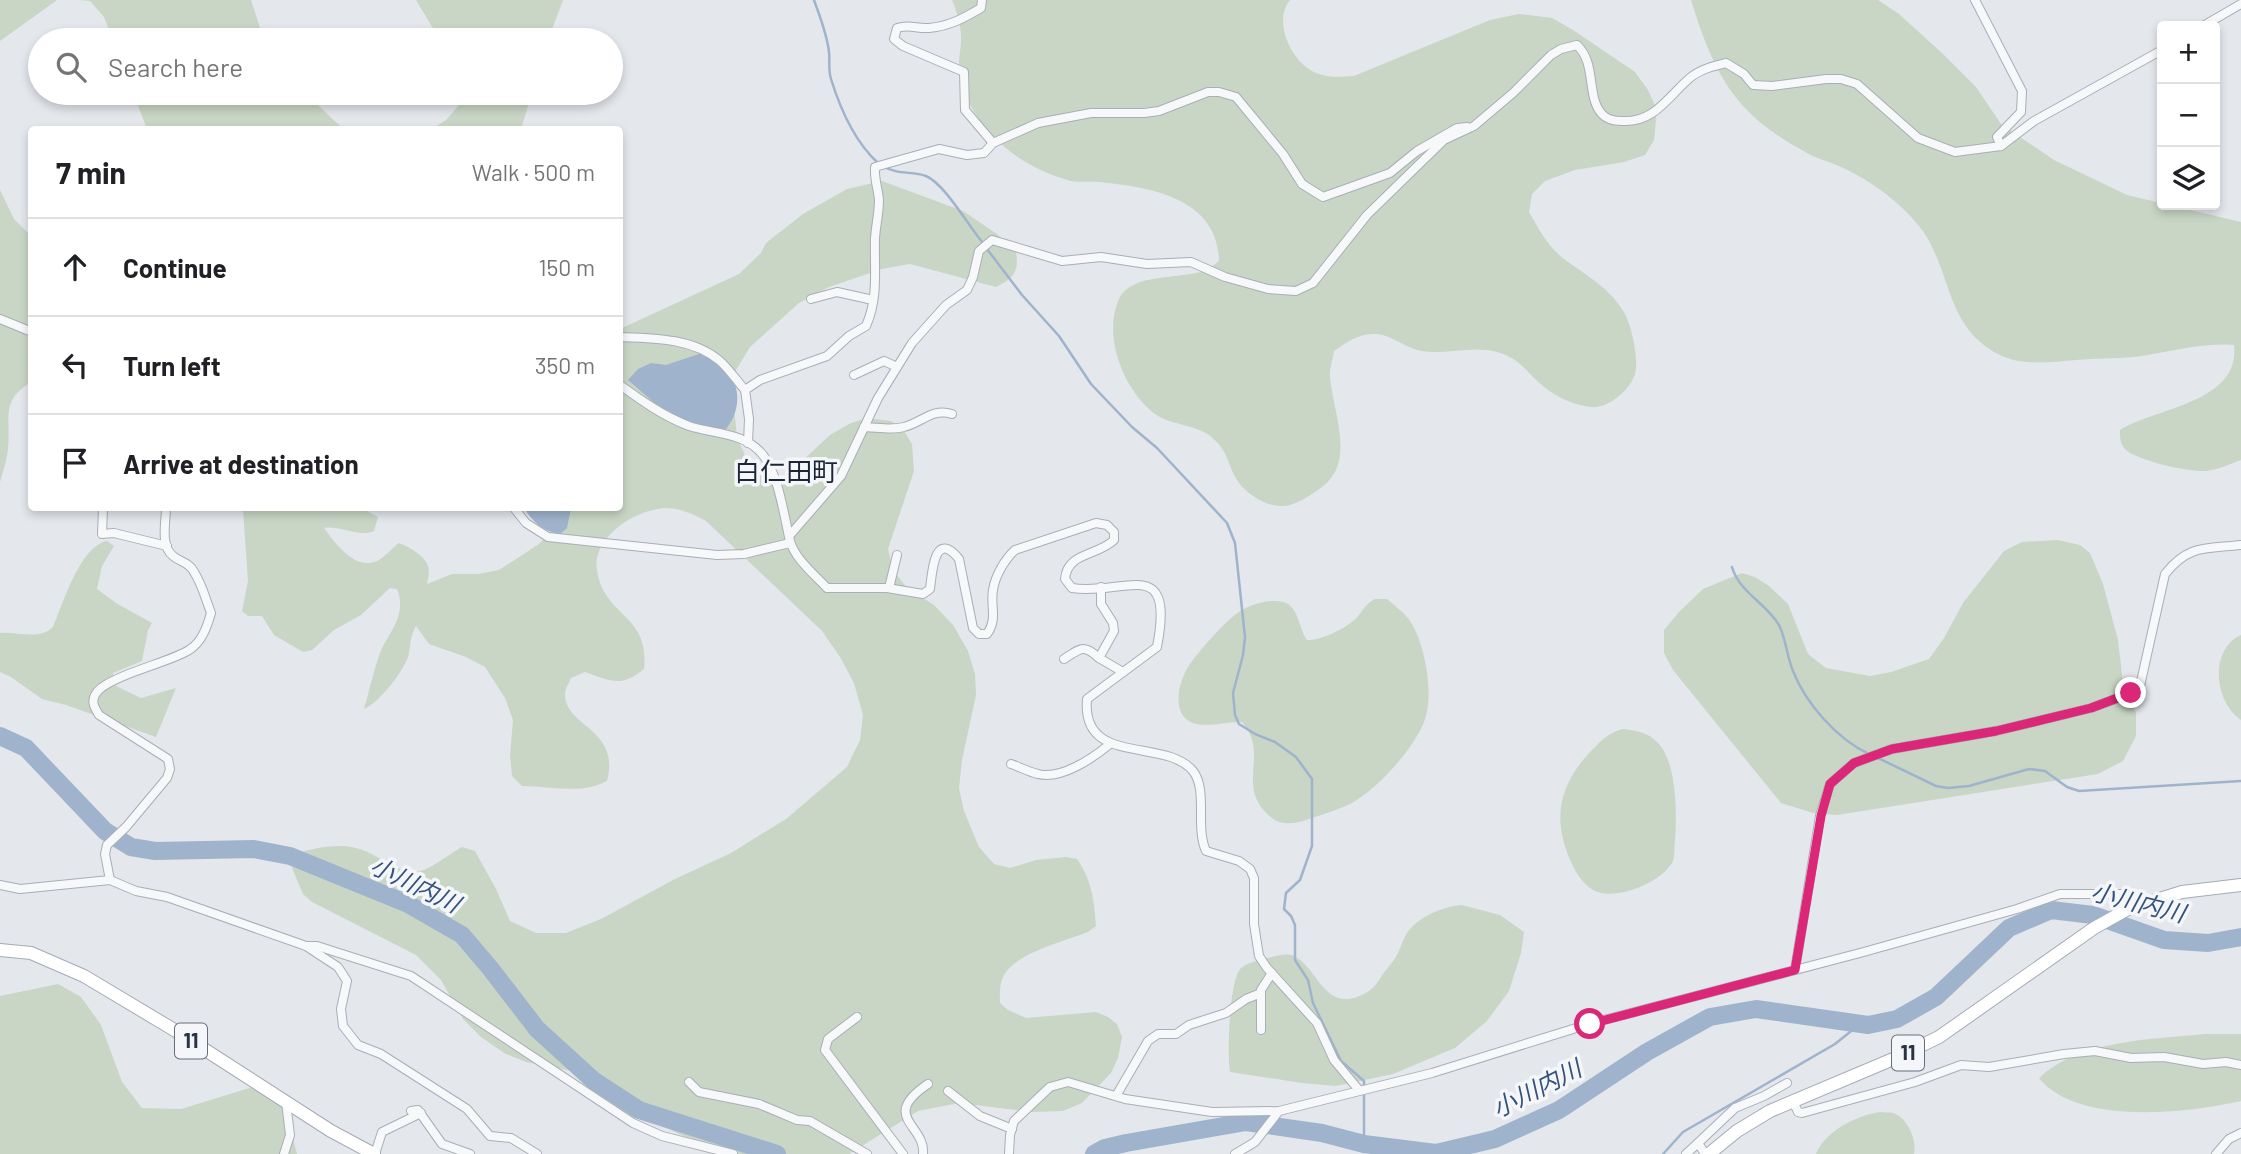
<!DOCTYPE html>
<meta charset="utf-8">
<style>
:root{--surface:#fff;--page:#f2f2f2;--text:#202124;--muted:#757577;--line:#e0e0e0}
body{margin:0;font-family:Barlow,"Noto Sans JP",sans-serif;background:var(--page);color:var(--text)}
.controls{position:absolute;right:21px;top:21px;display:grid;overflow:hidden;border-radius:7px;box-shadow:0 4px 10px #0003}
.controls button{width:63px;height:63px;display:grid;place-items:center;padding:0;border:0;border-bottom:2px solid var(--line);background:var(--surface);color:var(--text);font:35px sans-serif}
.stop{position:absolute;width:21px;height:21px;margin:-16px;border:5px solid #db2777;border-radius:50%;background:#fff}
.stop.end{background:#db2777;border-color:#fff;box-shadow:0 2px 7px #0008}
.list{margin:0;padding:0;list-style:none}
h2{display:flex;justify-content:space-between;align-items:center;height:91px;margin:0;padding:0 28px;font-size:30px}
h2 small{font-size:23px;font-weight:400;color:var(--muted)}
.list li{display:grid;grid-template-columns:46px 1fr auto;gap:21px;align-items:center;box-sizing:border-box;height:98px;padding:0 28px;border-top:2px solid var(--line)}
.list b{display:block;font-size:26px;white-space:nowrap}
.list em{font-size:23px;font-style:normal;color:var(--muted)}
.icon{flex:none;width:38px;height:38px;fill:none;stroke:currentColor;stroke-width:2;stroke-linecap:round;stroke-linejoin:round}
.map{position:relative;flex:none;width:2241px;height:1154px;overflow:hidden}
.search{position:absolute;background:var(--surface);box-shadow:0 4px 10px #0003;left:28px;top:28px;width:595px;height:77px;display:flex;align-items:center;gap:18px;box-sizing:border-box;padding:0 24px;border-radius:38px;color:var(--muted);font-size:26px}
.panel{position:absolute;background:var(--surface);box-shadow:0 4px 10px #0003;left:28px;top:126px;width:595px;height:385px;border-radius:7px}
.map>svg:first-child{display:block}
.green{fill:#c9d6c5}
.water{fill:#9fb4cc}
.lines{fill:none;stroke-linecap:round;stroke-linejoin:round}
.stream{stroke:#9fb4cc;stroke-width:2.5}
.river{stroke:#9fb4cc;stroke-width:18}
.minor-casing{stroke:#a9aeb7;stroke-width:10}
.primary-casing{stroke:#a3abb8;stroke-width:14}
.minor{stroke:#f7f8fa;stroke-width:8}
.primary{stroke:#fff;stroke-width:12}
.route{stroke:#db2777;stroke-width:9}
.labels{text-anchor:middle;stroke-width:7;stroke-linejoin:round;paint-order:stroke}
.shield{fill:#f4f6f9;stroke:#676e7b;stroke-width:2}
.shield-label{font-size:21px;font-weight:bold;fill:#2b3445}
.water-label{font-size:24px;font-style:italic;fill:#34527a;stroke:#f4f6f9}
.quarter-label{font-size:26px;fill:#1d2536;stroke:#f4f6f9}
</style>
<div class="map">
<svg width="2241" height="1154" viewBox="0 0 2241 1154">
<rect width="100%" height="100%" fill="#e4e7ec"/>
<g class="green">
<path d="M0,0H57L0,41Z"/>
<path d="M79,0H251L264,40H113L104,17L90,1Z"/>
<path d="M416,0H563L548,40H440Z"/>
<path d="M952,0H1290C1272,22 1292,63 1316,73C1329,78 1340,77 1354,76L1490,20L1519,14L1552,18L1573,30L1635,72L1648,90L1657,110L1654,140L1645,155L1624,162L1575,170L1545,181L1532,194L1529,212C1539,229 1548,247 1564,259C1587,276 1612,289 1626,316C1632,329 1639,360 1635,374C1630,390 1608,409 1591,407C1574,405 1556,397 1543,386C1526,372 1520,358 1497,352C1473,345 1446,355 1422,351C1407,349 1393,336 1378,334C1359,333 1348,341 1334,351C1333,360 1329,369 1330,377C1333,414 1358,465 1318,490C1308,497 1293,507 1280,506C1266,506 1247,494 1239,483C1226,464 1230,451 1209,435C1193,424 1170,425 1155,414C1124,391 1102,336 1119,299C1131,272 1182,280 1206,270C1210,268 1215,264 1219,261C1218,197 1148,187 1099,182C1088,181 1077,183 1067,180C1040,172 1014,158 994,137C974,116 960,93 959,62C959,55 961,48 961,41C962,28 957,12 952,0Z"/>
<path d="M1691,0H1878L1899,14L1942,53L1976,87L2001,124L2054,160L2127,195L2241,222V460C2230,464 2217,470 2205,471C2188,472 2139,461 2126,450C2120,444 2120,438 2120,430C2154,408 2241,403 2234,345C2200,342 2167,353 2134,357C2115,359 2095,358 2076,360C2051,362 2025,366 2002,356C1943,329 1953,268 1919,226C1897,199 1866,177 1834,164C1826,160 1817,159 1809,154C1735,115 1715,77 1691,0Z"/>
<path d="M133,93H305L339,125L347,129H147Z"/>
<path d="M457,93H532L521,129H432L446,120L459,105Z"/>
<path d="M882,181L963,211L997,234L1016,252C1019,272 1014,278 996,287L910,264L882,269L829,287L799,303L750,347L736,370L734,408L737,437L751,469L767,478L786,476L830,435L851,423L867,418L891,421L903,429L912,444L914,471L888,549L893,570L907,588L934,605L953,625L968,651L975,674L976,695L962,760L959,788L964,811L979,847L994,864L1010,868L1036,860L1066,857L1077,859C1092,881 1094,900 1096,926L1088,932C1065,941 1016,953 1004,975C999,984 1000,994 1000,1003L1008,1010L1026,1018L1096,1012L1108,1017L1117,1024L1122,1037L1118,1058L1111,1073L1082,1103L1063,1111L1032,1112L959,1103L918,1111L849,1154H731L705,1147L659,1124L627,1094L596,1076L526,1062L504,1053L481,1037L463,1019L441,980L416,955L312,902L303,894L292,868L301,852C320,847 346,842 365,851C383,858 399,875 420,871C431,869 451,853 462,847L475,851L496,889L510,921L536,933H566L601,919L675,879L731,853L786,819L847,767L860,740L863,715L854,683L840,657L822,631L706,521C693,514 680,508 665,508C635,510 591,537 597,571C605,618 650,614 644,669C621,688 611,681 585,672L571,678C569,683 565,689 565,694C564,727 621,728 607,781C581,795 552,786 522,786L512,776L510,756L513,720L505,698L485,667L466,657L429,644L416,626C410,636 411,642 409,653C406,669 379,703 364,709C369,692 373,673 379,656C387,633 408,617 397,589L390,588L361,615L334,630L312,650L303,652L274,635L262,616H248L242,611L248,581L243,510L245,508H361L378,517L374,531C359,538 340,525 324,528C335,543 355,571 377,561C385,557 392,548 399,543C408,546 425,556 428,566C430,571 428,579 427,584L452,574H478L499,570L539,544L572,508H620V329L739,274L761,253L766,243L803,214L847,189Z"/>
<path d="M0,190L14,219L32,237L31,382C0,401 11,417 8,449C7,460 3,471 0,482Z"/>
<path d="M2058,540L2080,545L2090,553L2103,584L2118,640L2123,683L2136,713V736L2123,761L2098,774L1837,815L1813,813L1781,803L1673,670L1664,653V630L1679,612L1703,589L1742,573L1755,577L1769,586L1788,604L1808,654L1826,668L1870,676L1891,672L1929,659L1944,638L1963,603L2004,551L2022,542Z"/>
<path d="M107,541L114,546L102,566L97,589L116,603L152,623L148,630L142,661L113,673L114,685L141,698L176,688L156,737L66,705L42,699L11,677L0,672V633C17,631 39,641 53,627C63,604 80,546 107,541Z"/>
<path d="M1375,599H1387C1395,606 1405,613 1410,621C1425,643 1434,694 1425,719C1416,747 1377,789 1352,803C1340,809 1325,814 1312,818C1299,823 1283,827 1272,818C1233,787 1271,755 1242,722C1226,721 1208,728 1193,723C1171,715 1178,683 1188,667C1196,654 1231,614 1244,609C1255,603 1273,598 1286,603C1299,609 1299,629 1307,640C1321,641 1350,627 1359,615C1365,607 1366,604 1375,599Z"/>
<path d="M2241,635V720C2214,702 2209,649 2241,635Z"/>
<path d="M1623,729C1635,730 1649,733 1657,742C1677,761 1677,814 1675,840C1674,846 1675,855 1673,861C1662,883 1614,902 1593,890C1585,885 1579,877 1575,870C1551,823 1556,787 1593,749C1603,739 1610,732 1623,729Z"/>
<path d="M1462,905L1500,915L1524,932L1521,953L1509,991L1487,1021L1455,1048L1393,1074L1336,1086L1302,1083L1230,1072C1227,1054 1229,980 1241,968C1247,963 1259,960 1266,958C1274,957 1284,953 1292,955C1319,966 1324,1019 1369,991C1375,987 1379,980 1383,974C1388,967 1394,961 1398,953C1401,947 1403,939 1407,933C1419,916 1442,907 1462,905Z"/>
<path d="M58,984L81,997L101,1025L122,1082L142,1108L181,1109L256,1086L274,1093L286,1110L297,1154H0V996Z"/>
<path d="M2205,1034H2241V1101C2188,1113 2077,1126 2039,1078C2078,1040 2154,1039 2205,1034Z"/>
<path d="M1881,1112C1885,1113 1889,1112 1893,1113C1908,1118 1917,1140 1914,1154H1816C1825,1131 1857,1115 1881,1112Z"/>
</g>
<g class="water">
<path d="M702,353C710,360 722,364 729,373C742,391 739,413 726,429L707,427L666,413L628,380L638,369L651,363L666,365Z"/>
<path d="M524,508H571L567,528L560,534C542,531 533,522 524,508Z"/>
</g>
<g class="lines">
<g class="stream">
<path d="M814,0C820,17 827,34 829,52C830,61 828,69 831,79C840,108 855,142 878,163"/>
<path d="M883,166C897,175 912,171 926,176C945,184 969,227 983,243"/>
<path d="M987,249L1022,295L1059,336L1091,384L1132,427L1157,448L1227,523L1235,543L1245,637L1243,655L1233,693L1235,715L1239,724L1255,734L1275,742L1296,757L1312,779V846L1300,880L1286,893L1284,909L1291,916L1295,925V960L1308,980L1313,1003L1341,1061L1364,1081V1144"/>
<path d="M1732,567C1739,592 1766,603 1779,625C1786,639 1787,657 1793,671C1806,704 1837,739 1869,754"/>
<path d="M1878,758L1936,786L1948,788L1969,786L2029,769L2045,771L2067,787L2079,791L2241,781"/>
<path d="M1470,1154L1471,1144"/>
<path d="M1663,1154L1683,1132L1835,1044L1860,1024"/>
</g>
<g class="river">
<path d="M0,736L26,748L105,831L131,847L155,851L254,849L290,856L408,904L462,935L490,968L537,1029L593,1080L639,1110L777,1154"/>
<path d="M1094,1154L1105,1148L1126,1143L1246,1122L1322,1133L1364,1144L1436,1153L1495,1139L1559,1110L1647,1052L1710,1017L1756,1009L1868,1025L1897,1019L1936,997L2009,928L2051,910L2093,915L2164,940L2208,943L2241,937"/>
</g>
<g class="minor-casing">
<g id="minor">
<path d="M982,0L981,8C964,18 950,26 929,28C916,29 911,24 897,28L894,39L903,46L964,72L965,110L993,143"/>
<path d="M1975,0L2022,91L2021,112L1997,137L2001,146"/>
<path d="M2203,26L2241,4"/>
<path d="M811,299L837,292L873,300"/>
<path d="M0,319L32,332"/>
<path d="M620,337C653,338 693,338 720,361C729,369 737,381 745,390"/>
<path d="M854,375L884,361L897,367"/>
<path d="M620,385C642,401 663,416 689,426C713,434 745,432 763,455C779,476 784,516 790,541C795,559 815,575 827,588H887L923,594L930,589C932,574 934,528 959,559L973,628L979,634H987C998,619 990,606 993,590C995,576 1005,559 1015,550L1096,523L1107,525L1114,532V540C1098,556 1067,552 1065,579L1072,588C1125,596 1175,553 1157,647L1087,699C1081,767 1165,737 1193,771C1208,790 1195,827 1206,851L1239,861L1250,869L1254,878V924L1259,956L1267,968L1317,1023L1334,1060L1358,1089"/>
<path d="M864,427C878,428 891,430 904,427C923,422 932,408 952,414"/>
<path d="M748,443L749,419L745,390L760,380L827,356L849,336L866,326C879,297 874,268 875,238C876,225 879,212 879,200C878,188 874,179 875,167L939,149L967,155L984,153L993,143L1038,123L1091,113H1144L1159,111L1208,92H1219L1236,97L1283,154L1302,184L1323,197L1390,173L1417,151L1457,128L1467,127"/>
<path d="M103,508L102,534L114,533L167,546"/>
<path d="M514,508L526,523L548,537L717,555L744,554L790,543"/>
<path d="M790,535L841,476L878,398L912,343L946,305L967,290L973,277L979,251L992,240L1062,261L1101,257L1147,264L1191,262L1225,277L1268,289L1296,291L1313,283L1367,215L1444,140L1474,126L1513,93L1551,55L1561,49L1577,45C1597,64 1586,97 1602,114C1607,120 1614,121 1622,121C1655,123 1668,96 1691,77C1701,69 1714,66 1726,63L1744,74L1753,85L1772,86L1826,79H1841L1857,84L1918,138L1955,152L2001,146L2034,121L2162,50"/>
<path d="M1101,587V604L1113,623L1114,631L1099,658L1123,672"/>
<path d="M889,588L897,555"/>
<path d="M1064,659C1080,649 1083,643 1099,658"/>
<path d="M1011,764C1020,767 1029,772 1038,774C1061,780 1093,758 1110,744"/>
<path d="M110,880L105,854L107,845L126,827L167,778L170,769L168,759L99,715C95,708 91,703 95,695C103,677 169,663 189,650C202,642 207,627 211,613C206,600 202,584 194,572C189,562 180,562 173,556C160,546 166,521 166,508"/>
<path d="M0,885L20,889L110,880L136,891L167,897L306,946L338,967L347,981L341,1009L343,1026L358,1045L381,1054L467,1109L490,1136L511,1138L537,1154"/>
<path d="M306,946H317L411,976L633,1123L662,1136L733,1154"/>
<path d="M1795,970L1820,816L1830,784L1854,763L1892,749L1996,731L2091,708L2131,693L2140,686L2165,574C2189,544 2206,549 2241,545"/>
<path d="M857,1017L828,1039L825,1050L903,1154"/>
<path d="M1261,1030V990L1272,973"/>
<path d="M689,1082L699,1092L759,1104L797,1120L810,1121L867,1154"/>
<path d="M948,1091L980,1116L1012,1129"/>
<path d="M1116,1096L1148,1041L1158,1034H1176L1189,1025L1226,1013L1246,999L1261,993"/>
<path d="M1793,1101L1798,1112L1802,1113L1915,1082L1961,1065L1989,1067L2064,1054L2095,1051L2131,1058L2164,1057L2203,1064L2226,1062L2241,1065"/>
<path d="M411,1111L418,1110L442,1144L470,1154"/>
<path d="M1698,1143L1735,1108L1764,1096L1787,1083"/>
<path d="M284,1154L290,1135L286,1102"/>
<path d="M375,1154L382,1132L421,1113"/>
<path d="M923,1154C926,1125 879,1117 928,1084"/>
<path d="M1009,1154L1010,1135L1014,1121L1050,1087L1068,1082L1125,1099L1212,1112L1279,1111L1432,1073L1589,1024L1860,953L2017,909L2060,894H2130L2143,903"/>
<path d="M1235,1154L1255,1142L1279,1111"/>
<path d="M1686,1154L1698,1143L1705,1154"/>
<path d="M2216,1154L2229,1139L2241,1133"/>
</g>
</g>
<g class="primary-casing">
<g id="primary">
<path d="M0,950L31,953L84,976L176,1031L331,1131L374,1154"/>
<path d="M1709,1154L1737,1131L1770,1111L1898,1057L1939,1037L2094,928L2128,909L2182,892L2241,885"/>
</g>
</g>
<use href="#minor" class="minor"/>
<use href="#primary" class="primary"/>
</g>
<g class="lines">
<path class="route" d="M1590,1024L1795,970L1821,816L1830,784L1854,763L1892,749L1996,731L2091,708L2131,693"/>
</g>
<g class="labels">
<g class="shield">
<rect x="175" y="1023.5" width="32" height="35" rx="5"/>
<rect x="1892" y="1035.5" width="32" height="35" rx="5"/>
</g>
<g class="shield-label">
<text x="191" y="1048">11</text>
<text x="1908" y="1060">11</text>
</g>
<g class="water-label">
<text transform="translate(415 885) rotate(26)" y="8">小川内川</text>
<text transform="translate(2138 903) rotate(14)" y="8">小川内川</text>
<text transform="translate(1537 1089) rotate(-27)" y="8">小川内川</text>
</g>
<g class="quarter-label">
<text x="786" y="481">白仁田町</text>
</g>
</g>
</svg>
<div class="controls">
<button>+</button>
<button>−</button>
<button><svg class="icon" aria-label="layers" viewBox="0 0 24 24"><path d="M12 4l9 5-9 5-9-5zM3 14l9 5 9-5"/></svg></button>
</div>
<div class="stop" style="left:1590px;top:1024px"></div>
<div class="stop end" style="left:2131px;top:693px"></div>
<div class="search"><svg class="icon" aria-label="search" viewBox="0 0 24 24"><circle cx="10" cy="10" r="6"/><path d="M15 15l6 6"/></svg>Search here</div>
<section class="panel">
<h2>7 min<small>Walk · 500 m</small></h2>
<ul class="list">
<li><svg class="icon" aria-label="ahead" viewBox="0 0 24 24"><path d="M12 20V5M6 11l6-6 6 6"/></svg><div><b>Continue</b></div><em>150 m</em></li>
<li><svg class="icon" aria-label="left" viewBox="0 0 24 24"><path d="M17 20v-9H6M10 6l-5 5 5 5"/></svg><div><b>Turn left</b></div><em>350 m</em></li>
<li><svg class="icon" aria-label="arrive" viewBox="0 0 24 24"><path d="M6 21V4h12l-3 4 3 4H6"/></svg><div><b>Arrive at destination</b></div></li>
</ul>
</section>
</div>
